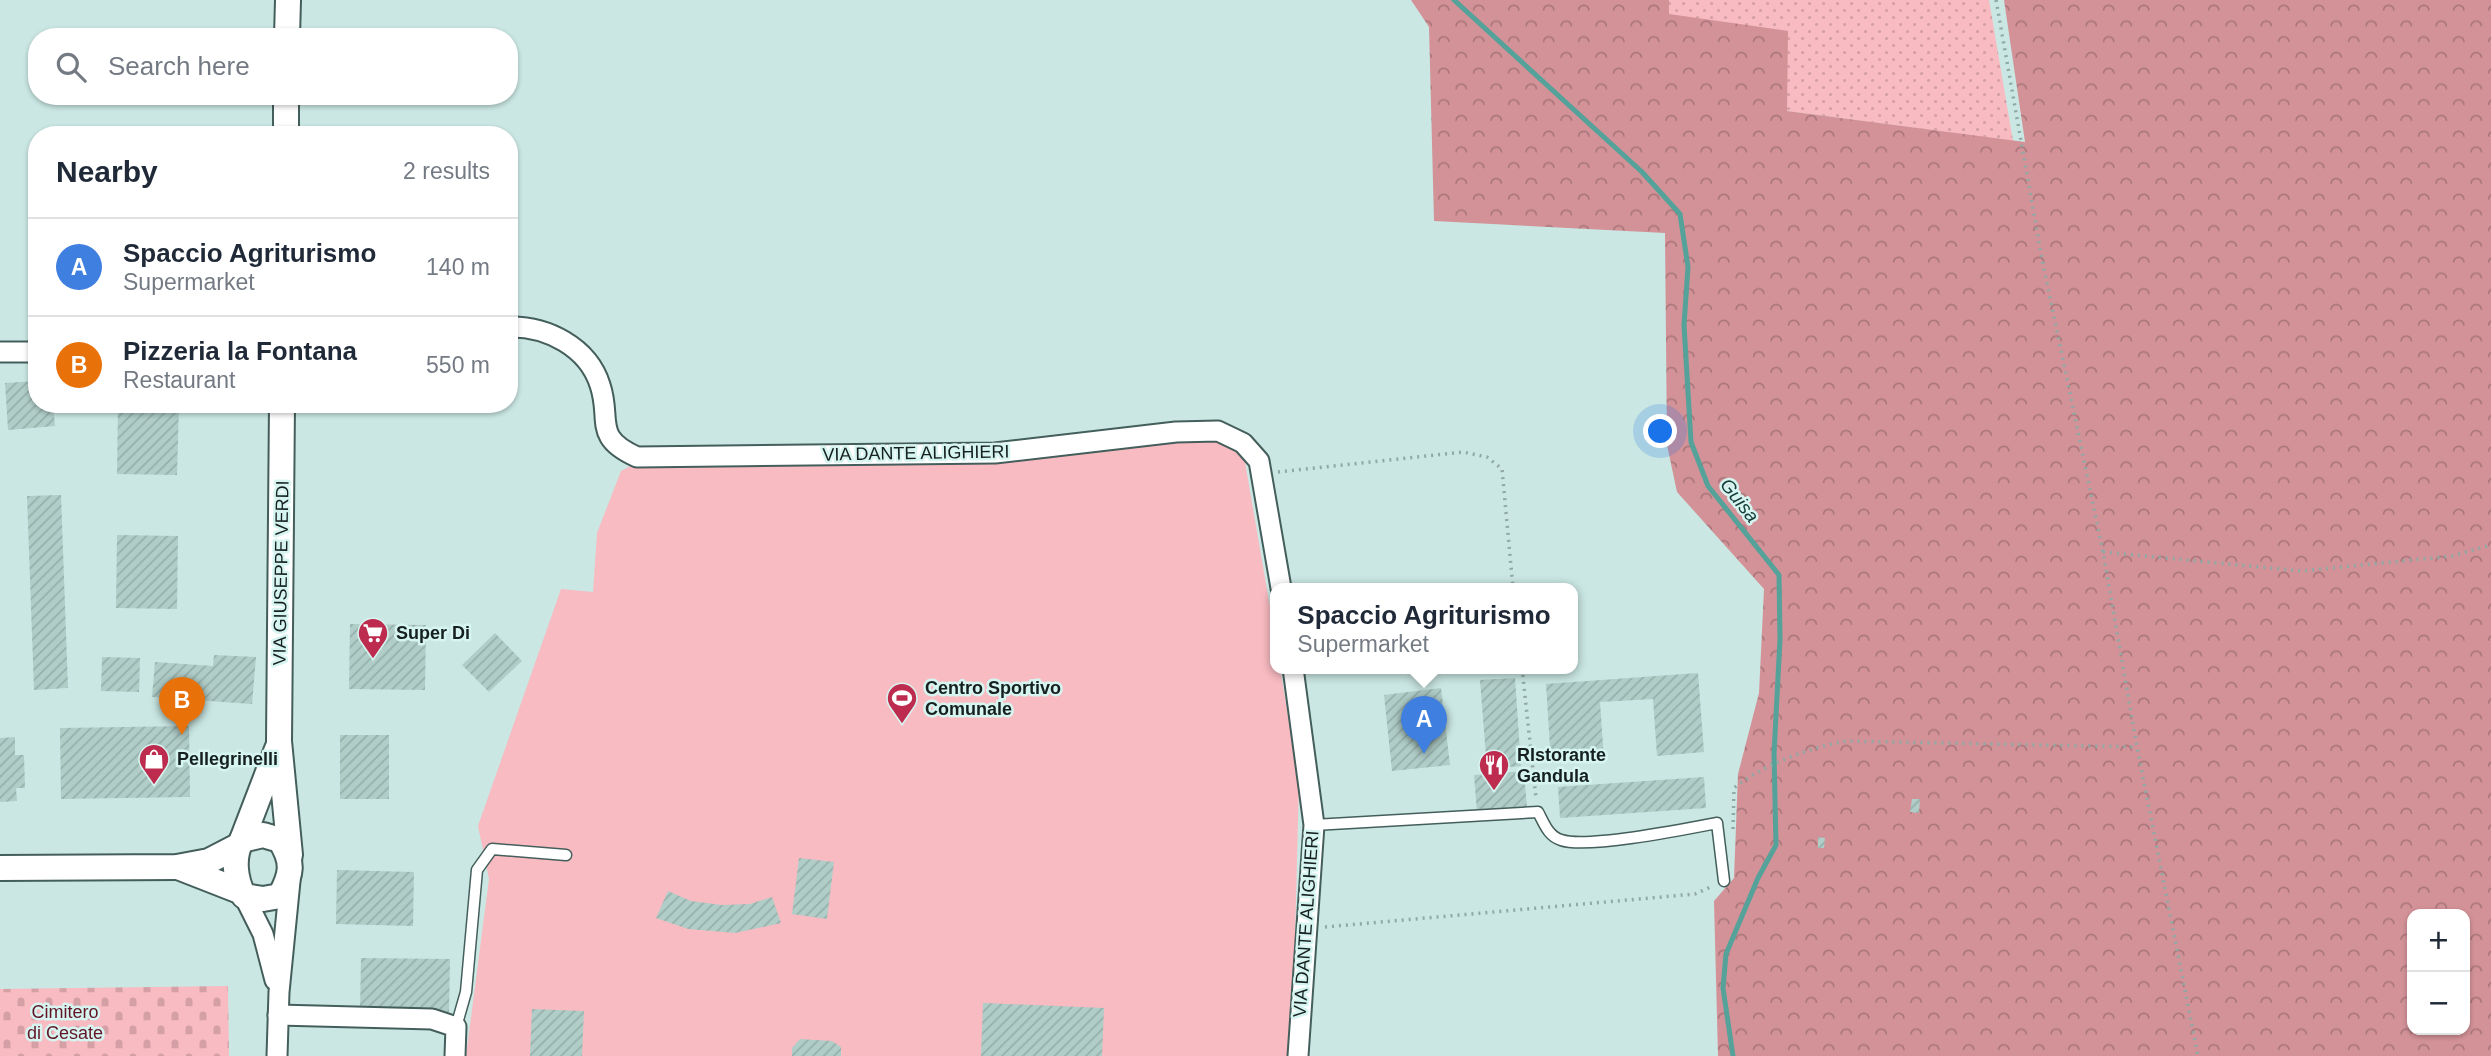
<!DOCTYPE html>
<meta charset="utf-8">
<style>
:root{--surface:#fff;--page:#f2f2f3;--text:#1f2937;--muted:#747a83;--line:#e0e1e3;--accent:#0b8043}
body{margin:0;font-family:Helvetica,sans-serif;background:var(--page);color:var(--text)}
.controls{position:absolute;right:21px;bottom:21px;display:grid;overflow:hidden;border-radius:14px;box-shadow:0 2px 5px #0004}
.controls button{width:63px;height:63px;display:grid;place-items:center;padding:0;border:0;border-bottom:2px solid var(--line);background:var(--surface);color:var(--text);font:35px sans-serif}
.you{position:absolute;left:1661px;top:432px;width:24px;height:24px;margin:-18px;border:5px solid #fff;border-radius:50%;background:#1a73e8;box-shadow:0 0 0 10px #1a73e833}
.badge{display:grid;place-items:center;width:46px;height:46px;border-radius:50%;background:var(--accent);color:#fff;font-size:23px;font-weight:700}
.pin{position:absolute;translate:-50% -58px;filter:drop-shadow(0 2px 4px #0008)}
.pin::after{content:'';position:absolute;top:37px;width:24px;height:21px;background:inherit;clip-path:polygon(0 0,100% 0,50% 100%)}
.popup{position:absolute;left:1270px;top:583px;width:308px;height:91px;box-sizing:border-box;display:grid;place-content:center;border-radius:14px;background:var(--surface);filter:drop-shadow(0 2px 5px #0005);font-size:23px;white-space:nowrap;color:var(--muted)}
.popup b{font-size:26px;color:var(--text)}
.popup::after{content:'';position:absolute;left:50%;top:100%;margin-left:-14px;border:14px solid transparent;border-top-color:var(--surface)}
.list{margin:0;padding:0;list-style:none}
h2{display:flex;justify-content:space-between;align-items:center;height:91px;margin:0;padding:0 28px;font-size:30px}
h2 small{font-size:23px;font-weight:400;color:var(--muted)}
.list li{display:grid;grid-template-columns:46px 1fr auto;gap:21px;align-items:center;box-sizing:border-box;height:98px;padding:0 28px;border-top:2px solid var(--line)}
.list b{display:block;font-size:26px;white-space:nowrap}
.list p{margin:0;font-size:23px;white-space:nowrap;color:var(--muted)}
.list em{font-size:23px;font-style:normal;color:var(--muted)}
.icon{flex:none;width:38px;height:38px;fill:none;stroke:currentColor;stroke-width:2;stroke-linecap:round;stroke-linejoin:round}
.map{position:relative;flex:none;width:2491px;height:1056px;overflow:hidden}
.search{position:absolute;background:var(--surface);box-shadow:0 2px 5px #0004;left:28px;top:28px;width:490px;height:77px;display:flex;align-items:center;gap:18px;box-sizing:border-box;padding:0 24px;border-radius:28px;color:var(--muted);font-size:26px}
.panel{position:absolute;background:var(--surface);box-shadow:0 2px 5px #0004;left:28px;top:126px;width:490px;height:287px;border-radius:28px}
.map>svg:first-child{display:block}
.grass{fill:url(#grass-dots)}
.forest{fill:url(#forest-crowns);fill-rule:evenodd}
.cemetery{fill:url(#cemetery-stones)}
.pitch{fill:#f8bbc1}
.lines{fill:none;stroke-linecap:round;stroke-linejoin:round}
.stream{stroke:#54a299;stroke-width:5}
.building{fill:url(#building-hatch)}
.service-casing{stroke:#445e5b;stroke-width:13}
.minor-casing{stroke:#445e5b;stroke-width:23}
.tertiary-casing{stroke:#445e5b;stroke-width:28}
.path{stroke:#91a8a5;stroke-width:3.5;stroke-dasharray:2 5;stroke-linecap:butt}
.service{stroke:#fff;stroke-width:10}
.minor{stroke:#fff;stroke-width:19}
.tertiary{stroke:#fff;stroke-width:24}
.labels{text-anchor:middle;stroke-width:5;stroke-linejoin:round;paint-order:stroke}
.street-label{font-size:18px;fill:#15201f;stroke:#d7f5f0}
.poi-label{font-size:18px;font-weight:bold;fill:#15201f;stroke:#d7f5f0;text-anchor:start}
.park-label{font-size:18px;fill:#621526;stroke:#d7f5f0}
.water-label{font-size:19px;font-style:italic;fill:#143a36;stroke:#d7f5f0}
</style>
<div class="map">
<svg width="2491" height="1056" viewBox="0 0 2491 1056">
<defs>
<pattern id="grass-dots" width="8" height="8" patternUnits="userSpaceOnUse" patternTransform="scale(1.75)"><rect width="8" height="8" fill="#f8bbc1"/><path d="M2 2h.1M6 6h.1" fill="none" stroke="#d4a0a5" stroke-width="1.8" stroke-linecap="round"/></pattern>
<pattern id="forest-crowns" width="20" height="18" patternUnits="userSpaceOnUse" patternTransform="scale(1.75)"><rect width="20" height="18" fill="#d39298"/><path d="M2 6a3 3 0 1 1 6 0M12 15a3 3 0 1 1 6 0" fill="none" stroke="#aa777b"/></pattern>
<pattern id="cemetery-stones" width="16" height="16" patternUnits="userSpaceOnUse" patternTransform="scale(1.75)"><rect width="16" height="16" fill="#f8bbc1"/><path d="M2 7V4a2 2 0 0 1 4 0v3zM10 15v-3a2 2 0 0 1 4 0v3z" fill="#d4a0a5"/></pattern>
<pattern id="building-hatch" width="6" height="6" patternUnits="userSpaceOnUse" patternTransform="scale(1.75)"><rect width="6" height="6" fill="#b0cdc8"/><path d="M-1 1l2-2M0 6l6-6M5 7l2-2" fill="none" stroke="#96b0ab"/></pattern>
</defs>
<rect width="100%" height="100%" fill="#cae7e3"/>
<path class="grass" d="M1669,0H1989L2013,141L1787,111L1669,14Z"/>
<path class="forest" d="M1411,0H1669V14L1788,31L1787,111L2025,142L2004,0H2491V1056H1718L1714,901L1734,878L1738,774L1759,693L1764,589L1677,492L1667,445L1665,233L1434,221L1429,27ZM2412,914H2465V1030H2412Z"/>
<path class="cemetery" d="M228,986L229,1056H0V989Z"/>
<path class="pitch" d="M1212,439L1239,452L1245,462L1275,636V668H1280L1299,781L1292,1056H466L489,879L478,826L561,589L593,592L597,533L621,471L634,464L1001,463L1175,441Z"/>
<g class="lines">
<path class="stream" d="M1454,0L1642,172L1680,214L1688,267L1684,325L1691,442L1708,486L1779,575L1780,639L1774,754L1776,845L1758,878L1726,954L1723,988L1733,1056"/>
</g>
<g class="building">
<path d="M37,381V404H53L55,426L8,430L5,383Z"/>
<path d="M118,404H179L177,475L117,474Z"/>
<path d="M61,495L68,688L34,690L27,496Z"/>
<path d="M117,535L178,536L177,609L116,608Z"/>
<path d="M350,624L426,625L425,690L349,689Z"/>
<path d="M495,633L522,661L489,692L462,665Z"/>
<path d="M214,655L256,657L252,704L152,697L155,662L213,666Z"/>
<path d="M102,657L140,658L139,692L101,691Z"/>
<path d="M1698,673L1704,752L1657,756L1653,699L1600,702L1604,759L1551,763L1546,684Z"/>
<path d="M1515,678L1521,766L1487,769L1480,680Z"/>
<path d="M1441,688L1450,765L1392,771L1384,695Z"/>
<path d="M189,726L190,797L61,799L60,728Z"/>
<rect x="340" y="735" width="49" height="64"/>
<path d="M15,737V755H24L25,788H16L17,801L0,802V738Z"/>
<path d="M1524,771L1527,808L1477,812L1474,775Z"/>
<path d="M1704,777L1706,808L1560,818L1558,787Z"/>
<path d="M1912,799H1920L1919,813L1910,812Z"/>
<path d="M1818,837L1825,838L1824,848H1818Z"/>
<path d="M799,858L834,862L827,919L792,914Z"/>
<path d="M337,870L414,872L413,926L336,924Z"/>
<path d="M668,891L691,901L722,905L750,904L772,897L781,923L735,933L688,929L656,918Z"/>
<path d="M361,958L450,959L449,1012H360Z"/>
<path d="M983,1003L1104,1008L1102,1056H981Z"/>
<path d="M532,1009L584,1011L582,1056H530Z"/>
<path d="M800,1039L832,1041L841,1047V1056H792V1048Z"/>
</g>
<g class="lines">
<g class="service-casing">
<g id="service">
<path d="M1314,825L1538,812C1544,823 1548,836 1561,840C1587,849 1686,829 1717,823L1724,881"/>
<path d="M456,1027L466,992L477,870L492,849L566,855"/>
</g>
</g>
<g class="minor-casing">
<g id="minor">
<path d="M509,327C547,326 588,347 600,385C612,420 592,437 637,457L995,453L1176,432L1218,431L1243,443L1259,461L1281,588"/>
<path d="M0,352H37"/>
<path d="M1293,668L1314,825L1298,1056"/>
<path d="M244,896L263,934L275,980"/>
<path d="M278,1015L432,1019L456,1027L455,1056"/>
<path d="M277,1056L279,992L290,881"/>
</g>
</g>
<g class="tertiary-casing">
<g id="tertiary">
<path d="M287,37L288,0"/>
<path d="M286,135V96"/>
<path d="M282,404L279,741L290,855"/>
<path d="M263,835L280,840C294,862 292,874 280,896L263,899L244,896C235,880 232,856 242,840Z"/>
<path d="M242,840L277,749"/>
<path d="M178,867L242,892"/>
<path d="M0,868L177,867L209,861L238,846"/>
</g>
</g>
<g class="path">
<path d="M1996,0L2042,259L2103,552L2137,747L2198,1056"/>
<path d="M1278,472L1463,452L1487,457L1502,469L1513,588"/>
<path d="M2103,552L2302,571L2452,556L2491,545"/>
<path d="M1522,668L1536,798"/>
<path d="M1733,829L1734,788C1764,764 1809,748 1846,741L2137,747"/>
<path d="M1325,927L1695,894L1713,886"/>
</g>
<use href="#service" class="service"/>
<use href="#minor" class="minor"/>
<use href="#tertiary" class="tertiary"/>
</g>
<defs>
<g id="supermarket-pin" transform="scale(1.575)"><path d="M0 17L-7.5 6A9.5 9.5 0 1 1 7.5 6Z" fill="#bd2c4e" stroke="#d7f5f0"/><path d="M-6-5.5h2.5l.6 2H6L4.5 2H-2.5L-4.4-4H-6ZM-1.5 3.2a1.3 1.3 0 1 0 .1 0ZM3 3.2a1.3 1.3 0 1 0 .1 0Z" fill="#fff"/></g>
<g id="stadium-pin" transform="scale(1.575)"><path d="M0 17L-7.5 6A9.5 9.5 0 1 1 7.5 6Z" fill="#bd2c4e" stroke="#d7f5f0"/><path d="M0-5a6.5 5 0 1 0 0 10a6.5 5 0 1 0 0-10ZM-3.5-1.8h7v3.6h-7Z" fill="#fff"/></g>
<g id="shop-pin" transform="scale(1.575)"><path d="M0 17L-7.5 6A9.5 9.5 0 1 1 7.5 6Z" fill="#bd2c4e" stroke="#d7f5f0"/><path d="M-5-2.5h2.3a2.7 3.5 0 0 1 5.4 0H5L5.5 6h-11ZM-1.5-2.5h3a1.5 2.3 0 0 0-3 0Z" fill="#fff"/></g>
<g id="restaurant-pin" transform="scale(1.575)"><path d="M0 17L-7.5 6A9.5 9.5 0 1 1 7.5 6Z" fill="#bd2c4e" stroke="#d7f5f0"/><path d="M-5-6h1v4h1v-4h1v4h1v-4h1v5L-1.5 .5V6h-2V.5L-5-1ZM5-6V6H3V1.5H1.5Q1.5-4 5-6Z" fill="#fff"/></g>
</defs>
<g fill-rule="evenodd">
<use href="#supermarket-pin" x="373" y="633"/>
<use href="#stadium-pin" x="902" y="698"/>
<use href="#shop-pin" x="154" y="759"/>
<use href="#restaurant-pin" x="1494" y="765"/>
</g>
<g class="labels">
<g class="street-label">
<text transform="translate(916 453) rotate(-1)" y="6">VIA DANTE ALIGHIERI</text>
<text transform="translate(281 573) rotate(-89)" y="6">VIA GIUSEPPE VERDI</text>
<text transform="translate(1306 924) rotate(-86)" y="6">VIA DANTE ALIGHIERI</text>
</g>
<g class="poi-label">
<text x="396" y="639">Super Di</text>
<text x="925" y="694">Centro Sportivo<tspan x="925" dy="21">Comunale</tspan></text>
<text x="1517" y="761">RIstorante<tspan x="1517" dy="21">Gandula</tspan></text>
<text x="177" y="765">Pellegrinelli</text>
</g>
<g class="park-label">
<text x="65" y="1018">Cimitero<tspan x="65" dy="21">di Cesate</tspan></text>
</g>
<g class="water-label">
<text transform="translate(1740 500) rotate(52)" y="7">Guisa</text>
</g>
</g>
</svg>
<div class="controls">
<button>+</button>
<button>−</button>
</div>
<div class="you"></div>
<div class="pin badge" style="left:1424px;top:754px;background:#3f7fe0">A</div>
<div class="popup"><b>Spaccio Agriturismo</b>Supermarket</div>
<div class="pin badge" style="left:182px;top:735px;background:#e8710a">B</div>
<div class="search"><svg class="icon" aria-label="search" viewBox="0 0 24 24"><circle cx="10" cy="10" r="6"/><path d="M15 15l6 6"/></svg>Search here</div>
<section class="panel">
<h2>Nearby<small>2 results</small></h2>
<ul class="list">
<li><span class="badge" style="background:#3f7fe0">A</span><div><b>Spaccio Agriturismo</b><p>Supermarket</p></div><em>140 m</em></li>
<li><span class="badge" style="background:#e8710a">B</span><div><b>Pizzeria la Fontana</b><p>Restaurant</p></div><em>550 m</em></li>
</ul>
</section>
</div>
